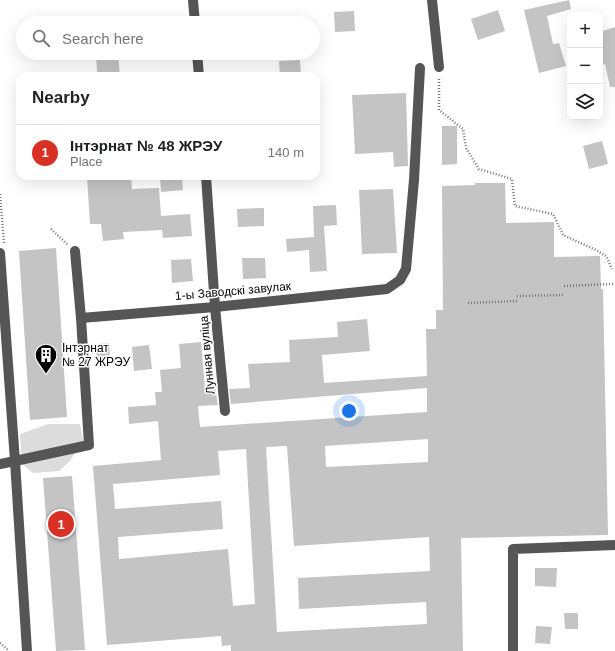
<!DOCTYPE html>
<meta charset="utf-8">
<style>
:root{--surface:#fff;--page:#f2f2f2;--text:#202124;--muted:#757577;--line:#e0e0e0;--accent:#d93025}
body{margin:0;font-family:Helvetica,sans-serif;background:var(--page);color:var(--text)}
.controls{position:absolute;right:12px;top:12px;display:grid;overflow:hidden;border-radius:8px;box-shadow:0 4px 16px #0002}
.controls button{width:36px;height:36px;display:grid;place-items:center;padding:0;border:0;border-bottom:1px solid var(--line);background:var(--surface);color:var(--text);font:20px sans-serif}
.you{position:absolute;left:349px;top:411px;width:14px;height:14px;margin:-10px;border:3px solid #fff;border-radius:50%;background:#1a73e8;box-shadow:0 0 0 6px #1a73e833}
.badge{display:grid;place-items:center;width:26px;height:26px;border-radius:50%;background:var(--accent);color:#fff;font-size:13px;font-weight:700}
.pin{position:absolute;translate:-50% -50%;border:2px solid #fff;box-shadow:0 1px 4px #0006}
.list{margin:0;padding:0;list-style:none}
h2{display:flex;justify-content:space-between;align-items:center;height:52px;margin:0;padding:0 16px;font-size:17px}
h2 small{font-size:13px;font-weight:400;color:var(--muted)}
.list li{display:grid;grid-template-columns:26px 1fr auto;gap:12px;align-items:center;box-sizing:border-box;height:56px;padding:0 16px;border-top:1px solid var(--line)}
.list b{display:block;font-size:15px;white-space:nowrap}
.list p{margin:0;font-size:13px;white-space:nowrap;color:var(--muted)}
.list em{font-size:13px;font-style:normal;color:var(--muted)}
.icon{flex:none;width:22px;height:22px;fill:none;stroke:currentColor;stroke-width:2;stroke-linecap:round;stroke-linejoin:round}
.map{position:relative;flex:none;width:615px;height:651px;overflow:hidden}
.search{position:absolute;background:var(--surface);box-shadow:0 4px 16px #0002;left:16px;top:16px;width:304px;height:44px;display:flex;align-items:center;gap:10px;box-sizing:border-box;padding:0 14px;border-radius:22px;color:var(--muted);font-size:15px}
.panel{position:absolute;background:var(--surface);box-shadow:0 4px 16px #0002;left:16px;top:72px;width:304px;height:108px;border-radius:12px}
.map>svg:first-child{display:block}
.green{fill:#dcdcdc}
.building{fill:#c4c4c4;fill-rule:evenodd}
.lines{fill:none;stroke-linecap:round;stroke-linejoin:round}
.path{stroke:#777;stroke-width:2.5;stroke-dasharray:1 2;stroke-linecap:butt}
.minor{stroke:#555;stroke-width:10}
.labels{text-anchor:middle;stroke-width:3;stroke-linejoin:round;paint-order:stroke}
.street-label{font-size:12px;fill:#000;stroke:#fff}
.poi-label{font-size:12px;fill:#000;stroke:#fff;text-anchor:start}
</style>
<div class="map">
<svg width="615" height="651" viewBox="0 0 615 651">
<rect width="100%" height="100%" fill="#fff"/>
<path class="green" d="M48,424H80L83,440L70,461L59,471L33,473L22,464L20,434Z"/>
<g class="building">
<path d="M569,0L571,9L547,16L553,44L559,43L566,66L539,73L524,10Z"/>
<path d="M498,10L505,31L478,40L471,19Z"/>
<path d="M354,11L355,31L335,32L334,12Z"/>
<path d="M615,27V87H610L605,64L600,66V32Z"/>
<path d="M96,53H118L120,76H101V72H97Z"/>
<path d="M300,60L301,76H280L279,61Z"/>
<path d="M406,93L408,166L394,167L393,152L355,154L352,95Z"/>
<path d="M442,126H457V164L442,165Z"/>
<path d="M602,141L608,164L589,169L583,146Z"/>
<path d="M87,176H131L132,189L159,188L161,216L190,214L192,236L163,238L162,230L123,232L124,239L103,241L101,224H90Z"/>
<path d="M160,176H182L183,190L161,192Z"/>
<path d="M475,183H505L506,223L554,222V257L600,256L601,289H603L608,535L461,538L463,651H231V645L222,646L221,636L107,645L93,466L161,460L158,421L129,424L128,407L156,405L155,392H162L160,370L181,368L179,344L201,342L205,388L215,387L218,405L198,406L200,427L427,412V388L231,404L229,389L250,388L248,364L290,362L289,340L338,337L337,322L367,319L370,351L322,355L324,383L427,376L426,329H436V310H443L442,186L475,185ZM428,439V462L326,467L325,446ZM287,446L294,546L429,537L430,571L298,578L299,609L426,602L427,624L277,632L266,447ZM246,449L255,604L233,606L228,549L119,559L118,537L223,529L221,501L115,509L113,484L220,475L218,451Z"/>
<path d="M393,189L397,253L362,254L359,190Z"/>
<path d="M336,205L337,225L324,226L327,271L310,272L309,250L287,252L286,239L314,237L313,206Z"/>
<path d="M264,208V226L238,227L237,209Z"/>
<path d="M56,248L67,417L30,420L19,251Z"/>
<path d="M242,258H265L266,278L243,279Z"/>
<path d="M191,259L193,281L172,283L171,260Z"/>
<path d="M109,343L110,360L97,361L96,344Z"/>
<path d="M149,345L152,369L134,371L132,347Z"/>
<path d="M72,476L85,650L56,651L43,478Z"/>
<path d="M535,568H557L556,587L535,586Z"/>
<path d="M564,613H578V629H565Z"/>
<path d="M536,626L552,627L550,644L535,643Z"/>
</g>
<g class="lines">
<g class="path">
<path d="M439,79V110L463,129L466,148L479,169L512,179L515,206L553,214L563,235L596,250L606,256L612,269"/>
<path d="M0,194L4,243"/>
<path d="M51,229L67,244"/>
<path d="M564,286L613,284"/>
<path d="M517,296L565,295"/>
<path d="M468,303L518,301"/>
<path d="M0,643L9,651"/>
</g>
<g class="minor">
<path d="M193,0L195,23"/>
<path d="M432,0L439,67"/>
<path d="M197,53L199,76"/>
<path d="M206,176L215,307L225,411"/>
<path d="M0,253L15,461L0,464"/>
<path d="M81,318L215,307L387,289L400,280L406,269L414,180L420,68"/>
<path d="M27,651L15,461L89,445L81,318L75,251"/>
<path d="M513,651V549L615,545"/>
</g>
</g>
<defs>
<g id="building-pin" transform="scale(1.15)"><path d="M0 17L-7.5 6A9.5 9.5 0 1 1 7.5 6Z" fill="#000" stroke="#fff"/><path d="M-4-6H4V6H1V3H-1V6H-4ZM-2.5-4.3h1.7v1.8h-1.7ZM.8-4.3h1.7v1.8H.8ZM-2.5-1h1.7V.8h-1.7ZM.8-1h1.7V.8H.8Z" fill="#fff"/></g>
</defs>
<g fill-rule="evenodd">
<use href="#building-pin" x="46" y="355"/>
</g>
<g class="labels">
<g class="street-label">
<text transform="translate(233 291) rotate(-5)" y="4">1-ы Заводскі завулак</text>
<text transform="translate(207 355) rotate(-95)" y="4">Лунная вуліца</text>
</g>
<g class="poi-label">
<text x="62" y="352">Інтэрнат<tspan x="62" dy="14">№ 27 ЖРЭУ</tspan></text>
</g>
</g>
</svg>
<div class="controls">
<button>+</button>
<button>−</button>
<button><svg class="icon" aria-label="layers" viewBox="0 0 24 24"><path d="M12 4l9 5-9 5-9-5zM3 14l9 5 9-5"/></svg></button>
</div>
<div class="you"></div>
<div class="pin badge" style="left:61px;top:524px">1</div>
<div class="search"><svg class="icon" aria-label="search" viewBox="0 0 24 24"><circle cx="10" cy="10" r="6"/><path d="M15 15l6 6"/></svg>Search here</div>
<section class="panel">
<h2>Nearby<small></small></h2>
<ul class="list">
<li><span class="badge">1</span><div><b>Інтэрнат № 48 ЖРЭУ</b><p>Place</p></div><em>140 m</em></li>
</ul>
</section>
</div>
